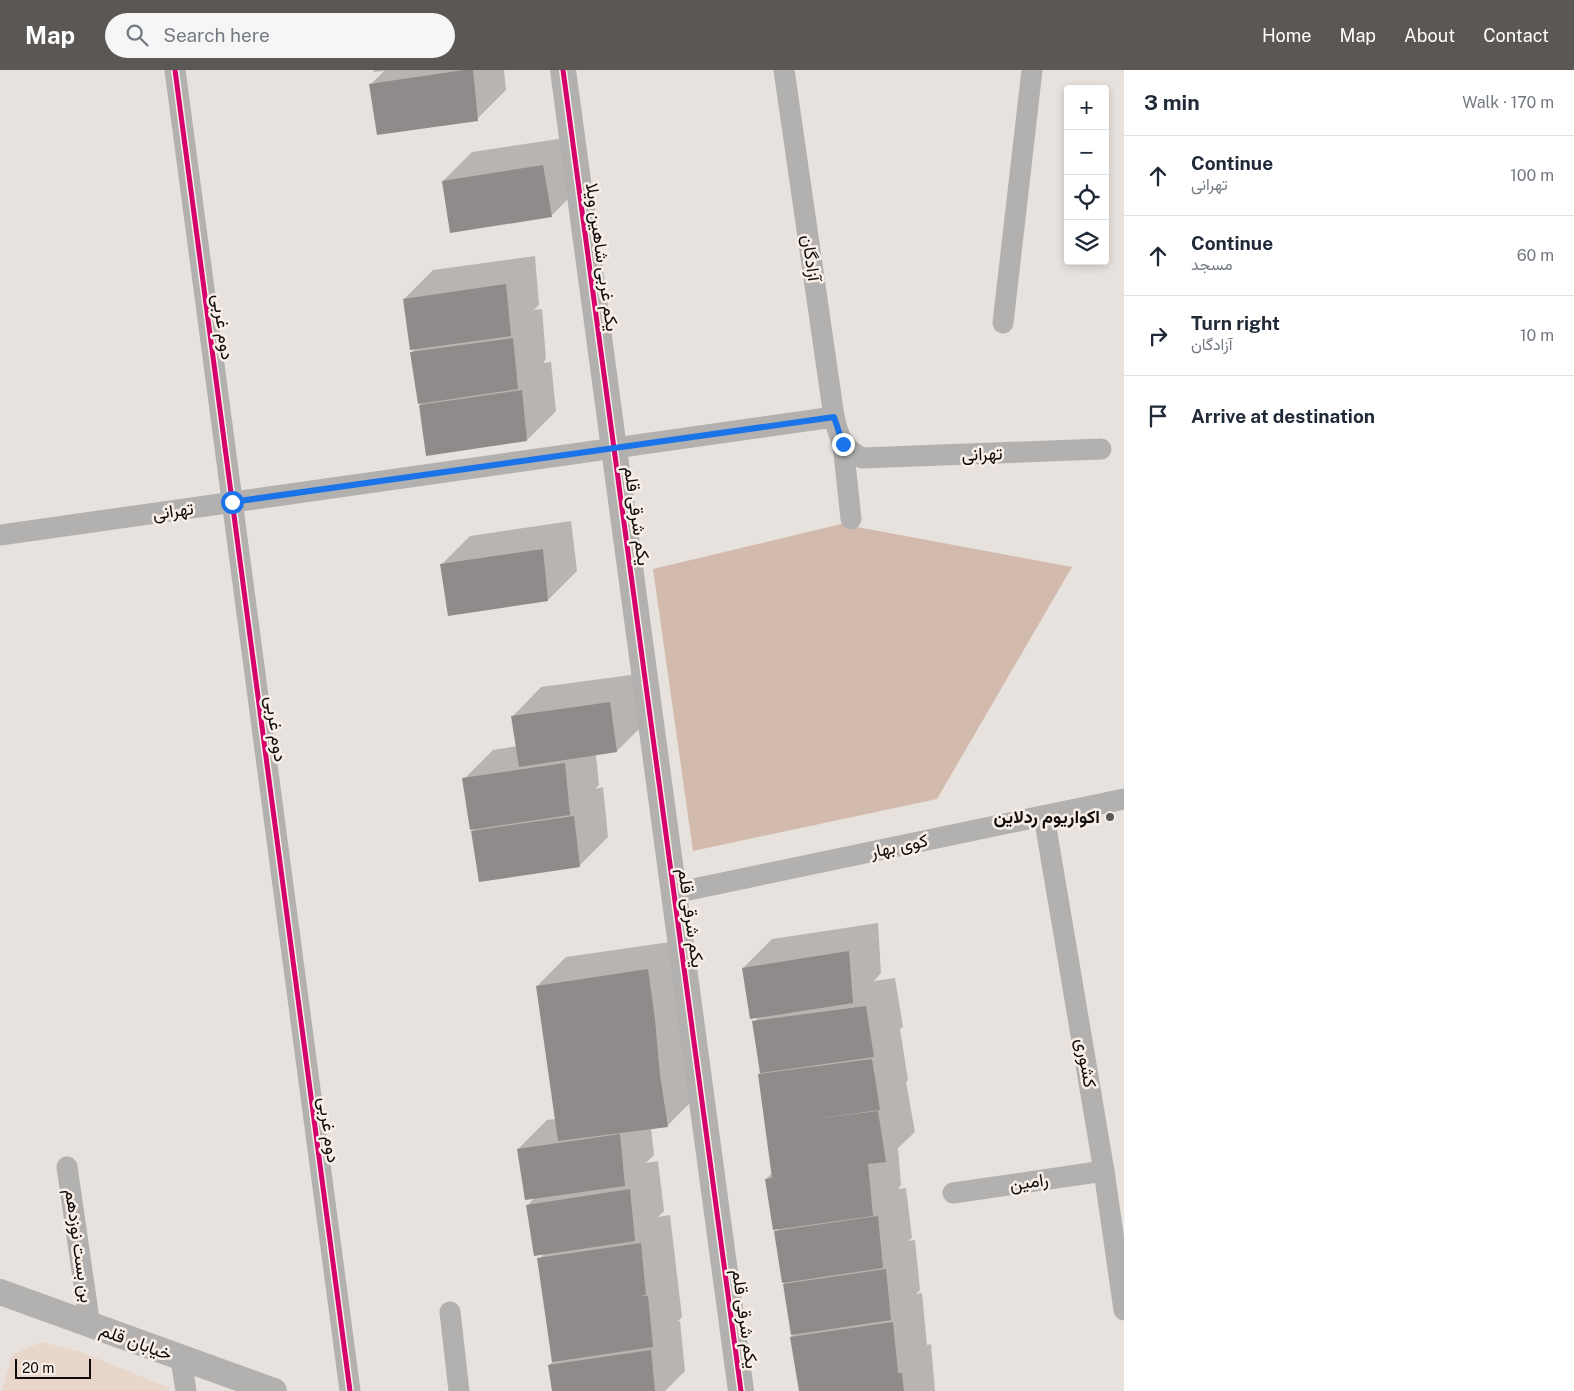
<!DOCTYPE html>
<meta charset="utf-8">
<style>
:root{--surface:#fff;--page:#f6f6f7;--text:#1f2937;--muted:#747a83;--line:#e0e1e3;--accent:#5b5754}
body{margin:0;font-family:"Public Sans",Vazirmatn,sans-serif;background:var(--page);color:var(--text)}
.controls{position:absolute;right:15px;top:15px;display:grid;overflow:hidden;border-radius:5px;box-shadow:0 2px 8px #0003}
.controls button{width:45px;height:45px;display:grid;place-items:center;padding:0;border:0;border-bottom:1px solid var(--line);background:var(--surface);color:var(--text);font:25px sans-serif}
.scale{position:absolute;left:15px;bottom:12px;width:76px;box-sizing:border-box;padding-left:5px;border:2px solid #0f0c0a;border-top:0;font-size:14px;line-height:18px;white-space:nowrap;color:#0f0c0a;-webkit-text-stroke:4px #f8eee8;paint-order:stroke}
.stop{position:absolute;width:15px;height:15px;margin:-11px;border:4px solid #1a73e8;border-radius:50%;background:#fff}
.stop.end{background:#1a73e8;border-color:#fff;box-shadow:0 1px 5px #0008}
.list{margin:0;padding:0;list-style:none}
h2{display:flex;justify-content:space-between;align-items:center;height:65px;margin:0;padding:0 20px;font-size:21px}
h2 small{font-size:16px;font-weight:400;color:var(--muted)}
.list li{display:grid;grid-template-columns:32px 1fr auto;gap:15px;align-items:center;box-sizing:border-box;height:80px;padding:0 20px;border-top:1px solid var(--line)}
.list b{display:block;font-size:19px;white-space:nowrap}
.list p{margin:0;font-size:16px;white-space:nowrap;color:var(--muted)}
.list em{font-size:16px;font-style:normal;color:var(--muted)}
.icon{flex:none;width:28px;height:28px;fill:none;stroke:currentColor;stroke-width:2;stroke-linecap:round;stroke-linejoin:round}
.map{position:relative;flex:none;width:1124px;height:1321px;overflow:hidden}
header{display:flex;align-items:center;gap:30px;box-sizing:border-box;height:70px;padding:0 25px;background:var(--accent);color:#fff}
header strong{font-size:24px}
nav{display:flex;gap:28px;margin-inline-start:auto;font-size:18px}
.search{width:350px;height:45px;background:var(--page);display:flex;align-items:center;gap:12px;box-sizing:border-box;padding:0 18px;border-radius:28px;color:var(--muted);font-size:19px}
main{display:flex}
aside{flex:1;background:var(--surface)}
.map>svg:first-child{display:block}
.green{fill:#e9d6cb}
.forest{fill:#d2bbad}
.shadow{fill:#0003}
.building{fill:#8e8b8a}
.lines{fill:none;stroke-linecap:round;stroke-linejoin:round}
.minor{stroke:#b2b1af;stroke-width:21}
.tertiary{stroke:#b2b1af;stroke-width:26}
.cycleway-casing{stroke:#f8eee8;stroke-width:8}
.cycleway{stroke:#d6006c;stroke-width:5}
.route{stroke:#1a73e8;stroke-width:6}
.poi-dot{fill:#5b5754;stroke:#f8eee8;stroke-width:2}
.labels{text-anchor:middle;stroke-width:5;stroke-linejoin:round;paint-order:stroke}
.street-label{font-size:18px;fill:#0f0c0a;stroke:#f8eee8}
.poi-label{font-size:18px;font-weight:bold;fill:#0f0c0a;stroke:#f8eee8;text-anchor:end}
</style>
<header>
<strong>Map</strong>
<div class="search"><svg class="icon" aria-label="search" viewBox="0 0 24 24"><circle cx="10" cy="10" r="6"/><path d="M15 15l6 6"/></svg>Search here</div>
<nav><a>Home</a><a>Map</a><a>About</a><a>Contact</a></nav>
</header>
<main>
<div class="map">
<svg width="1124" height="1321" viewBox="0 0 1124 1321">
<rect width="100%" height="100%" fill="#e8e2de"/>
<path class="green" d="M41,1272L79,1281L169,1318V1321H2L12,1285Z"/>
<path class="forest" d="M841,454L1072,497L937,729L693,781L653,499Z"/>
<g class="shadow">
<path d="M373,0H504L506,20L477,49L371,14L384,1L374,2Z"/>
<path d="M572,67L580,117L551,146L443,111L472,82Z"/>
<path d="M535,186L539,235L534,240L542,239L546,289L543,293L551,292L556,341L527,370L420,335L424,331L411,283L416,278L404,229L433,200Z"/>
<path d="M571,451L577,501L548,530L441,495L470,466Z"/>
<path d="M638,604L646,652L617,681L596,684L599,715L595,719L603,717L608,767L579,796L472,761L476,758L464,709L493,680L517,676L512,647L541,617Z"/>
<path d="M878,853L881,903L874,911L895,908L903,957L900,959L908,1010L906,1012L915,1062L898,1078L901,1115L898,1119L906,1118L912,1168L908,1171L915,1170L920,1220L916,1224L922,1223L927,1275L931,1274L935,1321H800L791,1267L795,1263L792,1264L776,1162L780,1158L766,1109L773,1102L754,952L759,946L743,898L772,869Z"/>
<path d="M677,871L696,1027L667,1056L651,1058L654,1085L646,1093L658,1091L664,1141L658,1147L670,1145L682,1247L677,1252L680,1251L685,1301L665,1321H553L549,1295L554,1291L539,1189L545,1183L528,1135L535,1127L518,1079L547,1050L556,1049L537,916L566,887Z"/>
</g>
<g class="building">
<path d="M464,0H473L478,51L377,65L369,14Z"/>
<path d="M543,95L552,147L450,163L442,111Z"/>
<path d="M506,214L511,266L410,280L403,229Z"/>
<path d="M513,268L518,319L418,334L410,282Z"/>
<path d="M522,320L527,371L426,386L419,335Z"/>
<path d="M543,479L548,531L448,546L440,494Z"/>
<path d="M610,632L617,682L519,697L511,646Z"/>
<path d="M565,693L570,745L470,760L462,708Z"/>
<path d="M574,746L580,797L479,812L471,761Z"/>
<path d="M849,881L853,933L750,949L742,898Z"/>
<path d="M648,899L655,950L660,1005L668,1057L558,1071L536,916Z"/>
<path d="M866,936L874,987L760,1003L752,951Z"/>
<path d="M872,989L880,1040L806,1050L878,1041L886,1092L868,1094L873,1146L773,1160L765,1109L772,1108L758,1004Z"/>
<path d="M620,1064L625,1116L525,1130L517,1079Z"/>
<path d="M630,1119L635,1171L534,1186L526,1135Z"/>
<path d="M878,1146L883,1198L782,1213L774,1161Z"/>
<path d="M641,1173L646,1225L640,1226H648L653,1277L552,1292L537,1188Z"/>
<path d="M886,1199L891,1250L791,1265L783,1214Z"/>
<path d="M893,1252L898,1303H902L904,1321H799L790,1267Z"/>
<path d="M651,1280L655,1321H552L548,1295Z"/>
</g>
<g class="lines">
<g class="minor">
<path d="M175,0L350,1321"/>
<path d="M784,0L834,347C840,370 841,376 862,388L1101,379"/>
<path d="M1003,253L1032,0"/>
<path d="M843,374L851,449"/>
<path d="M0,465L834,347"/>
<path d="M1044,746L1104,1101L1124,1240"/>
<path d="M674,823L1124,729"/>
<path d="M67,1097L90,1256"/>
<path d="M953,1123L1104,1101"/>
<path d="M450,1242L459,1321"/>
<path d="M181,1289L186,1321"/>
</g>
<g class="tertiary">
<path d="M563,0L741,1321"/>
<path d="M0,1222L274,1321"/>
</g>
<g class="cycleway-casing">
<g id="cycleway">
<path d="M175,0L350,1321"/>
<path d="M563,0L741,1321"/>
</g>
</g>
<use href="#cycleway" class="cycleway"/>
</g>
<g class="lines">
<path class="route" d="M232,432L834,347L843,374"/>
</g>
<circle class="poi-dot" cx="1110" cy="747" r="5"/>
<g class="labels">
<g class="street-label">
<text transform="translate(602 187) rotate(82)" y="6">یکم غربی شاهین ویلا</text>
<text transform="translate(811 188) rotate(82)" y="6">آزادگان</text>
<text transform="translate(223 257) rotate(82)" y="6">دوم غربی</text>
<text transform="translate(982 384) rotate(-2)" y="6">تهرانی</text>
<text transform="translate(173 441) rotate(-8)" y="6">تهرانی</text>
<text transform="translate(637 446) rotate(82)" y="6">یکم شرقی قلم</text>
<text transform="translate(276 659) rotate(82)" y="6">دوم غربی</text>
<text transform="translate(899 776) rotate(-12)" y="6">کوی بهار</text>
<text transform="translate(691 848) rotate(82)" y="6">یکم شرقی قلم</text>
<text transform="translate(1086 993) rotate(80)" y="6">کشوری</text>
<text transform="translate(329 1060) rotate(82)" y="6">دوم غربی</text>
<text transform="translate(1029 1112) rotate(-8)" y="6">رامین</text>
<text transform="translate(79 1176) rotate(82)" y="6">بن بست نوزدهم</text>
<text transform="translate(745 1249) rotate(82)" y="6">یکم شرقی قلم</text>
<text transform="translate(136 1272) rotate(20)" y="6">خیابان قلم</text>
</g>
<g class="poi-label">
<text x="1100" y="753">اکواریوم ردلاین</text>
</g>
</g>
</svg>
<div class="controls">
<button>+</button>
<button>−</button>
<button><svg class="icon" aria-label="locate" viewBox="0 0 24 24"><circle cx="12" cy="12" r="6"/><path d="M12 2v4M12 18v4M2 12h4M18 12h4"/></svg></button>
<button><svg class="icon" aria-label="layers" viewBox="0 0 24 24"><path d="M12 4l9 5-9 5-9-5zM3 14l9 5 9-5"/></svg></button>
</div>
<div class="scale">20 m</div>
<div class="stop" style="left:232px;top:432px"></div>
<div class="stop end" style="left:843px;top:374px"></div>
</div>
<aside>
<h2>3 min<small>Walk · 170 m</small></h2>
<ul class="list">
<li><svg class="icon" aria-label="ahead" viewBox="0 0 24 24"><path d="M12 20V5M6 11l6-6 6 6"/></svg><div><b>Continue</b><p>تهرانی</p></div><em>100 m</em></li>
<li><svg class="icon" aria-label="ahead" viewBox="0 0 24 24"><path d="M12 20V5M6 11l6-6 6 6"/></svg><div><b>Continue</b><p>مسجد</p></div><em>60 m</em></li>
<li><svg class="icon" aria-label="right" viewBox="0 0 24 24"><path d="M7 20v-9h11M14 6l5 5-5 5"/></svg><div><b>Turn right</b><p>آزادگان</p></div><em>10 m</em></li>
<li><svg class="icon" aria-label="arrive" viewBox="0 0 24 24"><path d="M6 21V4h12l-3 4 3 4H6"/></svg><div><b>Arrive at destination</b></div></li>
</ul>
</aside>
</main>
